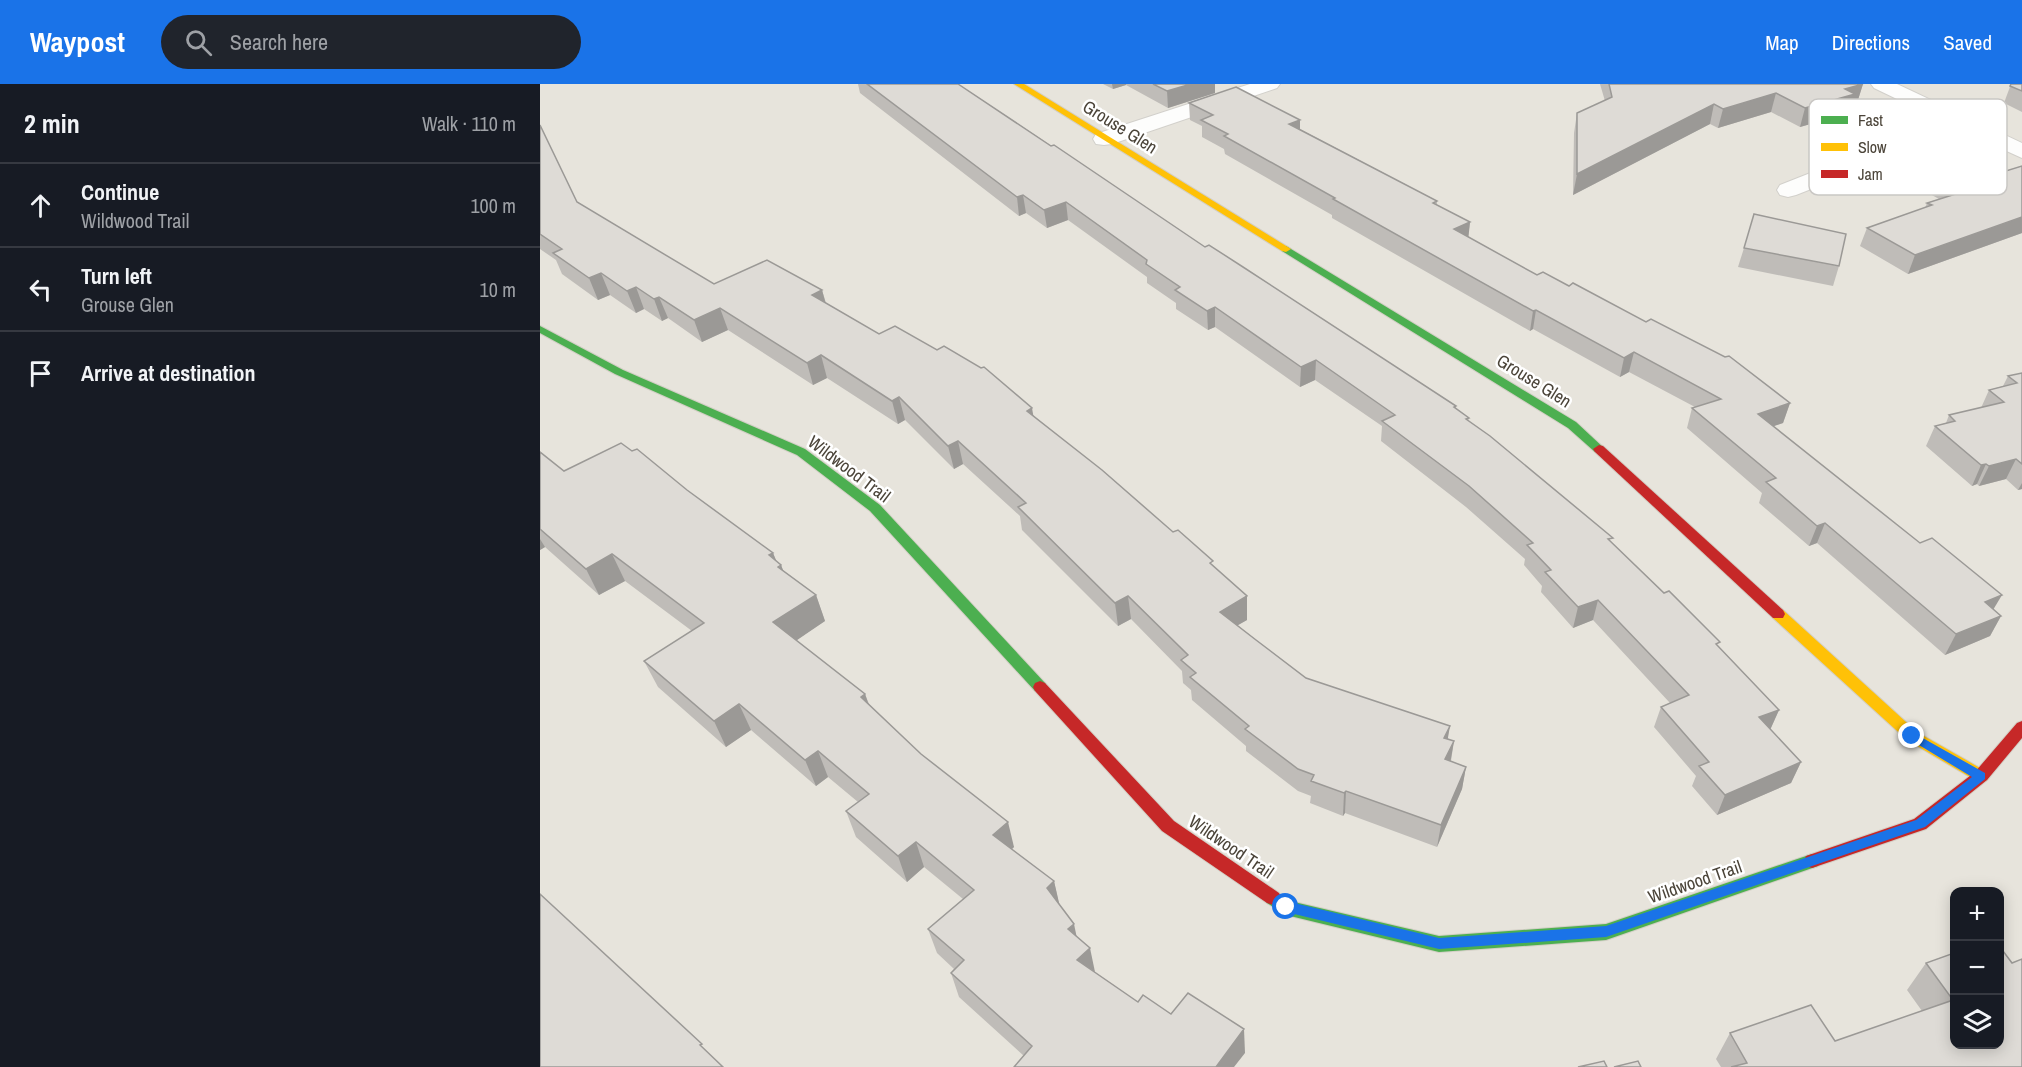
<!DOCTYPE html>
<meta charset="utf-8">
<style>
:root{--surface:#171b24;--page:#20242c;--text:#f1f3f6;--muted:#9ea1a6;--line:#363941;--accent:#1a73e8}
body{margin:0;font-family:"Archivo Narrow",sans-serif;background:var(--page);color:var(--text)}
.controls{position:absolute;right:18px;bottom:18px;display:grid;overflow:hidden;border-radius:12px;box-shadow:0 3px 15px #0003}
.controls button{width:54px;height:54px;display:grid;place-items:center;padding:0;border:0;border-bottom:2px solid var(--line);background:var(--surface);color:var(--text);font:30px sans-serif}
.stop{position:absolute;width:18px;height:18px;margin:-14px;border:4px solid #1a73e8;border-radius:50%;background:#fff}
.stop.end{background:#1a73e8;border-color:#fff;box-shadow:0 2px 6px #0008}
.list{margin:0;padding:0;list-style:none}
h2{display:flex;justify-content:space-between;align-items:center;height:78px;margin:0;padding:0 24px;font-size:26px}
h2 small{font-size:20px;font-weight:400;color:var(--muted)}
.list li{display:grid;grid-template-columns:39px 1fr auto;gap:18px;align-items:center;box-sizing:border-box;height:84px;padding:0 24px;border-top:2px solid var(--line)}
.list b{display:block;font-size:22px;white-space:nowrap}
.list p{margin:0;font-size:20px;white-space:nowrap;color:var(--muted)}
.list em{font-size:20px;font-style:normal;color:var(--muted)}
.icon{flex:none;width:33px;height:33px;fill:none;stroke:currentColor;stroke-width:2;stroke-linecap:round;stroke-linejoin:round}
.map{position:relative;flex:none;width:1482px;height:983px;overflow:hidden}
header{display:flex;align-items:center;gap:36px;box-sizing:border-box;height:84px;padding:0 30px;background:var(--accent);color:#fff}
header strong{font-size:28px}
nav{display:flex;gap:33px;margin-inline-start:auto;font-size:21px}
.search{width:420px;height:54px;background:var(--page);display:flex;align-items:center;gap:15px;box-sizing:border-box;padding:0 21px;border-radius:33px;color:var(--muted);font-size:22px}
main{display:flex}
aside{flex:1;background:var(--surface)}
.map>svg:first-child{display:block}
.residential{fill:#e7e4dc;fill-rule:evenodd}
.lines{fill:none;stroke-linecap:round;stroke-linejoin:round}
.street-casing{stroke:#d2d0cb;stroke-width:2}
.fast-casing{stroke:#d3cfc5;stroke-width:2}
.slow-casing{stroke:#d3cfc5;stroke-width:2}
.jam-casing{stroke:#d3cfc5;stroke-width:2}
.street{fill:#fdfdfc;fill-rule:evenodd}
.fast{fill:#4caf50;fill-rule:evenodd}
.slow{fill:#ffc107;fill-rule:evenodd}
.jam{fill:#c62828;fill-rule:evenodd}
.wall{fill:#bfbcb8}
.shaded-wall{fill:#9b9996}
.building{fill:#dedbd6;stroke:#9b9996;stroke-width:1.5}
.route{fill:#1a73e8}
.labels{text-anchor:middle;stroke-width:5;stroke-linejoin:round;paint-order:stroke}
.street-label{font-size:18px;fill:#4b4439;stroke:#fff}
.key{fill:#fff;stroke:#c9c7c4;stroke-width:1.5}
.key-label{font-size:16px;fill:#4b4439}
</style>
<header>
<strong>Waypost</strong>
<div class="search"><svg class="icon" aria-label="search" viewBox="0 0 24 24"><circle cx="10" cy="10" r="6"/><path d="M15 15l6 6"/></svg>Search here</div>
<nav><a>Map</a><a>Directions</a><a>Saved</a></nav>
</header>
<main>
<aside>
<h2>2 min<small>Walk · 110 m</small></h2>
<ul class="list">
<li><svg class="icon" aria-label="ahead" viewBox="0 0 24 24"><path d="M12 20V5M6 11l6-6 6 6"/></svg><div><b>Continue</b><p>Wildwood Trail</p></div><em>100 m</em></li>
<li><svg class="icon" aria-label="left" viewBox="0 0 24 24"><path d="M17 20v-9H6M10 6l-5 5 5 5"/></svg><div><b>Turn left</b><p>Grouse Glen</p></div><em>10 m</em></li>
<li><svg class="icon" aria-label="arrive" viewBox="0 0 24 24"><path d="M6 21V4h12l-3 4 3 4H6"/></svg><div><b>Arrive at destination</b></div></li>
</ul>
</aside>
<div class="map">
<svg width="1482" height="983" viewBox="0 0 1482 983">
<rect width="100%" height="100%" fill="#f4f2ee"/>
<path class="residential" d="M0,0H1482V983H0ZM1414,808H1460V960H1414Z"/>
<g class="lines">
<g class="street-casing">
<g id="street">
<path d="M710,0H740L737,4L572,60L564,61L556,60L553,55L556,50Z"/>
<path d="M1331,0H1357L1482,59V74L1429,50L1395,56L1256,111L1248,113L1240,111L1237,106L1240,101L1382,45L1409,40L1334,4Z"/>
</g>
</g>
<g class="fast-casing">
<g id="fast">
<path d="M746,162L1036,338L1065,365L1059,369L1055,368L1028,344L742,167V163Z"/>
<path d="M0,242L83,286L265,365L340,421L505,599L507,603L505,607H495L330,427L257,371L75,290L0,249Z"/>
<path d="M1272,770L1278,772L1280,777L1278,782L1066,856L899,868L746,831L727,819L724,814L727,809L733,807L750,817L899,852L1066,840Z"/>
</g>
</g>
<g class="slow-casing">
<g id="slow">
<path d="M474,0H484L751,165L746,168L742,167Z"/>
<path d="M1238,525L1243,526L1377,648L1447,688L1449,692L1447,696L1441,698L1435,696L1367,656L1233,534L1231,530L1233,526Z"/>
</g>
</g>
<g class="jam-casing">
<g id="jam">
<path d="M1059,361L1063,362L1243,526L1245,530L1243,534H1233L1055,368L1053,365Z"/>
<path d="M500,597L505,599L634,737L739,809L742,814L739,819L733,821L727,819L622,747L495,607L493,603L495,599Z"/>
<path d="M1482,637V654L1447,696L1386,745L1272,784L1266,782L1264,777L1266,772L1374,735L1435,688L1477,639Z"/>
</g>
</g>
<use href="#street" class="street"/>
<use href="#fast" class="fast"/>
<use href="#slow" class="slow"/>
<use href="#jam" class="jam"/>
</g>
<g class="wall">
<path d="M318,0H418L665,163L916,322V324L929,334L928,337L1072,459L1178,562L1239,626L1230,646L1261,678L1251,699L1177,731L1152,702L1156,692L1114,643L1121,623L1130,619L1053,536L1033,544L1001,508L1002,502L984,481L985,475L926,423L841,357L842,342L775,296L760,303L675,243L668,246L636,225V219L607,199V193L528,136L507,144L486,129L479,132L320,9Z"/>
<path d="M563,0H675V9L628,24L586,1L573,5Z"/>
<path d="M1060,0H1323L1317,19L1311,21L1309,29L1260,43L1231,28L1178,44L1170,40L1033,111L1034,49L1037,29L1065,17Z"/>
<path d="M1471,0H1482V28L1464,19Z"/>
<path d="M649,19L760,36V45L897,117V121L930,138L928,153L997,191L1250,319L1243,339L1233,342L1461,532L1450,552L1405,571L1277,459L1269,462L1219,419L1222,409L1147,344L1152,324L1155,323L1089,288L1080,293L993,245L990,247L792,134V131L685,70L684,65L662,53V42L650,36Z"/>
<path d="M0,41L37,118L174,200L282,206L286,219L339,250L493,331L673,482L707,536L697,541L766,594L914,657L911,677L926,683L922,705L897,763L805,729L803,732L770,719L771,712L758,707L706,667V662L652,616L651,606L643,599L642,587L591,535L578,542L482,446L480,432L423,380L414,385L365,336L358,340L287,294L273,301L188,246L162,258L128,234L122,237L104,225L96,229L70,211L58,216L22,190L16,176L0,165Z"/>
<path d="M1482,82V149L1368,190L1320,162L1327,144L1385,124L1387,119L1399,115L1383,106L1390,88L1466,87Z"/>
<path d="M1204,164L1299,182L1293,202L1198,183Z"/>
<path d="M1482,289V405L1478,406L1466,395L1439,402L1437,400L1432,402L1386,362L1395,342L1406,339L1409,331L1441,324L1449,306L1463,302L1468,292Z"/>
<path d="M0,368L24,387L147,406L233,469L236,477L241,481L243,486L276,511L285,537L256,556L325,610L329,620L474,763L472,765L514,797L519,820L555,888L598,918L631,930L705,969L484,972L419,913L411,889L414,885L397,869L388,845L423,815L384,783L367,798L316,753L306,727L318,718L288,693L276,702L211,646L186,663L118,603L104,577L152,547L85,497L59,511L5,463L0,466Z"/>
<path d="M1386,879H1472L1482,983H1181L1176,975L1190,949L1295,957L1382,927L1367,906Z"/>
</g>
<g class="shaded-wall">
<path d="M572,0H586V1L573,5Z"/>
<path d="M651,0H675V9L628,24L627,7Z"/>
<path d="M1323,0L1317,19L1311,21L1309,29L1260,43L1265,24L1305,5Z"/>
<path d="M1236,9L1231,28L1178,44L1183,25Z"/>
<path d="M1174,20L1170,40L1033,111L1037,90Z"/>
<path d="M760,36V53L749,40Z"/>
<path d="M483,111L486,129L479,132L477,113Z"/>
<path d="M526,118L528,136L507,144L504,126Z"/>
<path d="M1482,133V149L1368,190L1375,171Z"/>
<path d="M930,138L928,157L914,145Z"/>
<path d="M61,189L70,211L58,216L49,194Z"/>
<path d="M96,203L104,225L96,229L87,207Z"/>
<path d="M282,206L288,228L272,211Z"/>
<path d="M119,213L128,234L122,237L114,215Z"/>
<path d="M675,223V243L668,246L667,227Z"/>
<path d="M180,224L188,246L162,258L154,236Z"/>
<path d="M996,226L993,245L990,247L993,227Z"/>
<path d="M1094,268L1089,288L1080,293L1084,274Z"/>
<path d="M281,271L287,294L273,301L267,279Z"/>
<path d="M776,276L775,296L760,303L761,283Z"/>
<path d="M359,313L365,336L358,340L352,317Z"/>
<path d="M1250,319L1243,339L1211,350L1218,330Z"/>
<path d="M492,324L496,347L487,327Z"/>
<path d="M418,357L423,380L414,385L408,362Z"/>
<path d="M1476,375L1466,395L1439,402L1449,382Z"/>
<path d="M1446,380L1437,400L1432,402L1441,381Z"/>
<path d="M1482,399V405L1478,406Z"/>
<path d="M1285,439L1277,459L1269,462L1277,442Z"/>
<path d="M0,455L5,463L0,466Z"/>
<path d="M233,469L239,483L241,481L251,507L229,471Z"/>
<path d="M72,470L85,497L59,511L46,485Z"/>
<path d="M276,511L285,537L244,565L233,538Z"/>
<path d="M1462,511L1450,531L1445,518Z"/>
<path d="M588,512L591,535L578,542L575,519Z"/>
<path d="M707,512V536L681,551L680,528Z"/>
<path d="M1058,516L1053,536L1033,544L1038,523Z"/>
<path d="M1461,532L1450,552L1405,571L1416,550Z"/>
<path d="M325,610L334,636L321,613Z"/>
<path d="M199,620L211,646L186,663L174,637Z"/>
<path d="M1239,626L1230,646L1219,633Z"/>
<path d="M910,642L906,665L904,654Z"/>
<path d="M914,657L910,680L905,675Z"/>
<path d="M278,667L288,693L276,702L265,676Z"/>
<path d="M1261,678L1251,699L1177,731L1185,711Z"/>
<path d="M926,683L922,705L897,763L901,741Z"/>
<path d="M806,707L805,729L803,732L804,709Z"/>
<path d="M468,738L474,763L460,776L453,751Z"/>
<path d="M376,758L384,783L367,798L358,772Z"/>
<path d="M514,797L520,823L507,804Z"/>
<path d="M534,840L539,864L528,845Z"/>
<path d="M550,864L555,888L537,876Z"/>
<path d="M704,945L705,969L694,983H676Z"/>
</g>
<g class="building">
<path d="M327,0H418L511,62L514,61L665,163L669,161L703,183L916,322L914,323L929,334L926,335L950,352L1073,454L1068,455L1124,509L1129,507L1180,558L1176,560L1239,626L1219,633L1261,678L1185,711L1159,682L1169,678L1121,623L1149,611L1058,516L1038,523L1005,488L1011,486L987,461L993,459L929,402L842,337L855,331L776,276L761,283L675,223L667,227L635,206L640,203L606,180L607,176L526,118L504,126L483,111L477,113Z"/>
<path d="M613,0H651L627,7Z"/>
<path d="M1069,0H1323L1305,5L1315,10L1265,24L1236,9L1183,25L1174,20L1037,90V29L1072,13Z"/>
<path d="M1471,0H1482V7L1470,2Z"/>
<path d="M696,3L760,36L749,40L897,117L893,119L930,138L914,145L997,191L1003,188L1029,202L1033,199L1106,238L1111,235L1185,273L1189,272L1250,319L1218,330L1380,459L1392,454L1462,511L1445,518L1461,532L1416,550L1285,439L1277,442L1226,398L1236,394L1152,324L1181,315L1094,268L1084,274L996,226L993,227L793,115L795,114L684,52L688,50L661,36L673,31L649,19Z"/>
<path d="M0,41L37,118L174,200L227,176L282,206L272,211L339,250L355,242L397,266L404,262L441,284L444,283L492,324L487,327L562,386L633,448L638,446L673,477L670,479L707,512L680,528L716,556L766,594L910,642L904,654L914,657L905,675L926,683L901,741L806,707L804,709L771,697L774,691L758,685L705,645L709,642L650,593L656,589L641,576L648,571L588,512L575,519L478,423L486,419L418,357L408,362L359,313L352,317L281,271L267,279L180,224L154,236L119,213L114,215L96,203L87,207L61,189L49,194L13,169L22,165L0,150Z"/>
<path d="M1438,73L1466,87L1482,82V133L1375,171L1327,144L1392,121L1387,119L1425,107L1390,88Z"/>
<path d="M1214,130L1306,150L1299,182L1204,164Z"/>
<path d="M1482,289V380L1476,375L1449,382L1446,380L1441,381L1395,342L1415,337L1409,331L1464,318L1449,306L1477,299L1468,292Z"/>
<path d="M81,359L92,367L97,365L147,406L233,469L229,471L241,481L238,483L276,511L233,538L325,610L321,613L381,670L468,738L453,751L514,797L507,804L534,840L528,845L550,864L537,876L598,918L603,911L631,930L648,909L704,945L676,983H474L492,962L411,889L424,876L388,845L434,806L376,758L358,772L306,727L329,710L278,667L265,676L199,620L174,637L104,577L164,539L72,470L46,485L0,445V368L24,387Z"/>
<path d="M0,810L162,960L160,961L183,983H0Z"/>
<path d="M1460,863L1472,879L1482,875V983H1191L1207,979L1190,949L1271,921L1295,957L1413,916L1386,879L1414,869V960H1460Z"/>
<path d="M1064,977L1067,983H1038Z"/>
<path d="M1098,977L1101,983H1074Z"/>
</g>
<path class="route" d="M1372,648L1445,689V695L1385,743L1066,853L899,865L746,828L740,823L746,817L899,854L1066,842L1376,736L1432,693L1369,655L1367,652Z"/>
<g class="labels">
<g class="street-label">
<text transform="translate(580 43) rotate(32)" y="6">Grouse Glen</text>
<text transform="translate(994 297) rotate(32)" y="6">Grouse Glen</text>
<text transform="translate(309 385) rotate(37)" y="6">Wildwood Trail</text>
<text transform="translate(691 763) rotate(34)" y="6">Wildwood Trail</text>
<text transform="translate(1155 798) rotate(-19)" y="6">Wildwood Trail</text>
</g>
</g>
<rect x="1269" y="15" width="198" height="96" rx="9" class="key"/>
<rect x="1281" y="32" width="27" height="8" fill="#4caf50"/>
<rect x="1281" y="59" width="27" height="8" fill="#ffc107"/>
<rect x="1281" y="86" width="27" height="8" fill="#c62828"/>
<g class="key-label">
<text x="1318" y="42">Fast</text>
<text x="1318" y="69">Slow</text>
<text x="1318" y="96">Jam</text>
</g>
</svg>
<div class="controls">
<button>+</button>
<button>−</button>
<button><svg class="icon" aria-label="layers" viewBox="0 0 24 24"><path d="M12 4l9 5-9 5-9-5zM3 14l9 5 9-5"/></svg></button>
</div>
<div class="stop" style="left:746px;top:823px"></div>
<div class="stop end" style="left:1372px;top:652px"></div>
</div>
</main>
